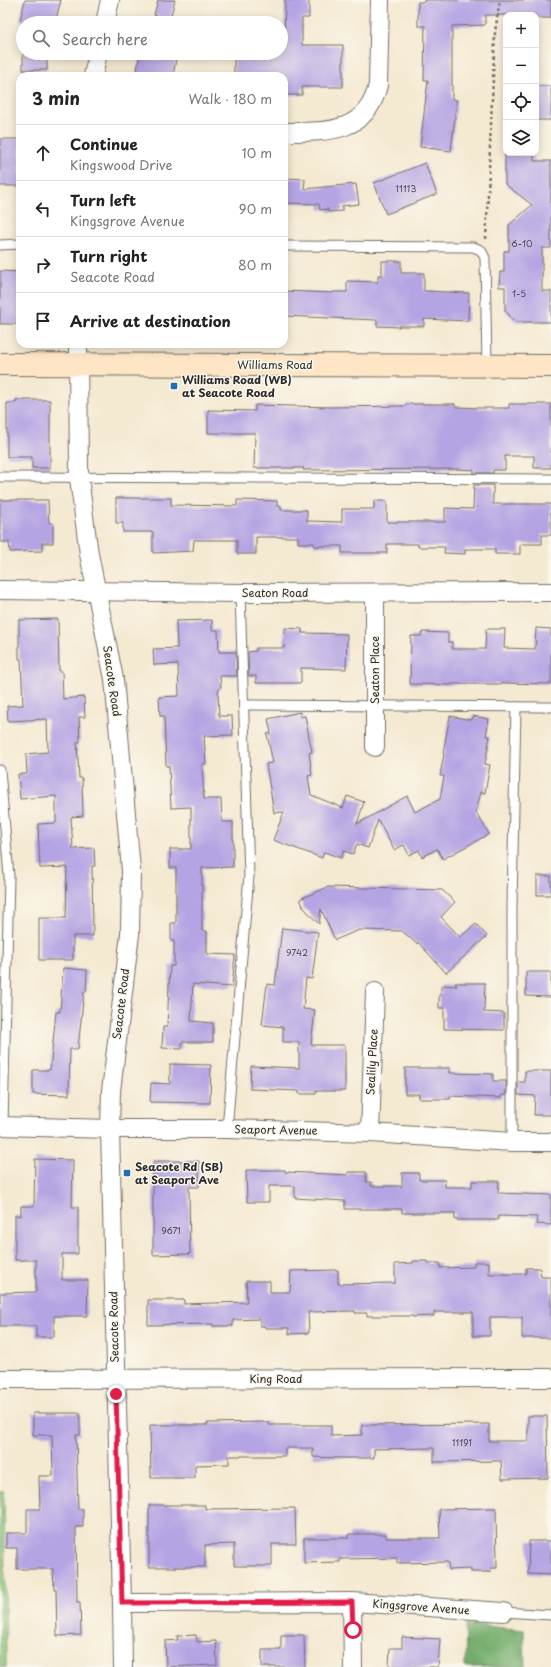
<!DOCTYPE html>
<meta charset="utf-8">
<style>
:root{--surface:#fff;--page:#f2f2f2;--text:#222;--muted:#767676;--line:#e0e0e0}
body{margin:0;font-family:"Playpen Sans",sans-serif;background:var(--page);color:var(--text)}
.controls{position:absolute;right:12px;top:12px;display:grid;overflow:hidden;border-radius:8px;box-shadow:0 2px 10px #0003}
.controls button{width:36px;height:36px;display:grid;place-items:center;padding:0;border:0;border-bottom:1px solid var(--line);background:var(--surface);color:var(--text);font:20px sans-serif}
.stop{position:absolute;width:12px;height:12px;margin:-9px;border:3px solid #e11d48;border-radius:50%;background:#fff}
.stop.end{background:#e11d48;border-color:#fff;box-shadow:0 1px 4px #0008}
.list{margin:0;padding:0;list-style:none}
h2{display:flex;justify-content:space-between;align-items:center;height:52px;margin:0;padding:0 16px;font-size:17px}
h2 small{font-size:13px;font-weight:400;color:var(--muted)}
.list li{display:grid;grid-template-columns:26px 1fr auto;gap:12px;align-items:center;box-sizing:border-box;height:56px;padding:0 16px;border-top:1px solid var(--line)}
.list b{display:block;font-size:15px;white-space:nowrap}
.list p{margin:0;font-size:13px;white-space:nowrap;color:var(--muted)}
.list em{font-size:13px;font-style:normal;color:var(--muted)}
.icon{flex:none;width:22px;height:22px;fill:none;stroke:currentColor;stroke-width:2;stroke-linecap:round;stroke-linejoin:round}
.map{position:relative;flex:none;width:551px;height:1667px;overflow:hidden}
.search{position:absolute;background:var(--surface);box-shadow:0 2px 10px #0003;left:16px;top:16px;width:272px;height:44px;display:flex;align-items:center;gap:10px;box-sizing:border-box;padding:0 14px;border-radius:22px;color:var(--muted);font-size:15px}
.panel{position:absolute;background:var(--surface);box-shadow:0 2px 10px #0003;left:16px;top:72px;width:272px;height:276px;border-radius:12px}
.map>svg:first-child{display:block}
.green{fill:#8ec77a;stroke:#5c7952}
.forest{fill:#72ac6a;stroke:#4e6c4a}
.building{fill:#b5a4e3}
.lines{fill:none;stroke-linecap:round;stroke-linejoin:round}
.lane-casing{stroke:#716e65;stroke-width:11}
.street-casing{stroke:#716e65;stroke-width:20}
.secondary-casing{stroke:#716e65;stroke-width:24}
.path{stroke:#716e65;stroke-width:2.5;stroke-dasharray:3 3;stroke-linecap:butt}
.lane{stroke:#fff;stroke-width:9}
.street{stroke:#fff;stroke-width:18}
.secondary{stroke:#fde5c5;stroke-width:22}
.route{stroke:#e11d48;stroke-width:5}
.poi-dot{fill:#1f6fb2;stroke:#fbf7ec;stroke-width:1.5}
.labels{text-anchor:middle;stroke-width:3;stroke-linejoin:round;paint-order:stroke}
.number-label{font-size:9px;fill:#4e4959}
.street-label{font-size:11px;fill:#2b2b2b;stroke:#fbf7ec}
.poi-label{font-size:11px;font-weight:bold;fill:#2b2b2b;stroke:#fbf7ec;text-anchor:start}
</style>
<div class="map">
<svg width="551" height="1667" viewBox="0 0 551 1667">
<rect width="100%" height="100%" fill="#fbf7ec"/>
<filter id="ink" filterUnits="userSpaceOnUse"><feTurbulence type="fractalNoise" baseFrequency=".025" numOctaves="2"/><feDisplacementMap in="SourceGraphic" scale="8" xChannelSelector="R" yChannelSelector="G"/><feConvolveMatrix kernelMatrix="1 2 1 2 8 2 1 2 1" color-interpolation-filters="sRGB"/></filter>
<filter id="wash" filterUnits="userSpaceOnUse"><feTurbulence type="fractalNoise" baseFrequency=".012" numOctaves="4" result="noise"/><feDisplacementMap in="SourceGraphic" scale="16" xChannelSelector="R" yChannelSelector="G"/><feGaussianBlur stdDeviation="0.9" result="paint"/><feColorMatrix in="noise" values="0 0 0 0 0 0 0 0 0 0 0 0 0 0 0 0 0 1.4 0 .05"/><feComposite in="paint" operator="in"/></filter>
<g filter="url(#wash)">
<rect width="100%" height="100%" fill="#f4e9d1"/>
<path class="green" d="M0,1492H4L6,1667H0Z"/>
<path class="forest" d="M466,1624L524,1630L525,1667H465Z"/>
<g id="blocks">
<g class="building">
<path d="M25,0H61L55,23H23V21L20,20Z"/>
<path d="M158,0H175L170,19L154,15Z"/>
<path d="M285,0H309V18H302V45H343V87H302V95H284V75L234,76V55L281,53V38H284Z"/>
<path d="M424,0H551V18H536V15H485V25L452,26V99L457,100L451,151L420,147L428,80H424L425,26H418V2H424Z"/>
<rect x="23" y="53" width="24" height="17"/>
<path d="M140,53H177L173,76H136Z"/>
<rect x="536" y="86" width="15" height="34"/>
<rect x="0" y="139" width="20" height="47"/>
<path d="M505,153H534V161H551V248H542V291H551V322H515L505,310V287H499L500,272H504V251H509V225L532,205L505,184Z"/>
<path d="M425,163L437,194L386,214L374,183Z"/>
<path d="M284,178L305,179L304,189L356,184L359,204L342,206V211L328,212V209L320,210L319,204L284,203Z"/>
<path d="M382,261H401V273H424V291L469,293L468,321L424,319V326H399V327L377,326V320L284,316V291L333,293V292H347V281L378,282V275H382Z"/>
<path d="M0,271L20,272V324H0Z"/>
<path d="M16,400H50V468H32V457H7V403H16Z"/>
<path d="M406,404H455V407L480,408H509V404H551V468H534V456H505V470H493V473H474V470L457,469L303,470L304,468H254L255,433H208V410L255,411V405L330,407L406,406Z"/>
<path d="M474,485H493V504H551V535H542V544H520V554H495V549H465V554L444,553L445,547H418V544H387V553H342V546H314V543H298V537H256V554H237V540H194L193,551L153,553V532H123V523H116V498H171V505L237,506V500L277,501V506H281V510H307V521L342,522V509H374V501H387V522H445V508L473,509Z"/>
<path d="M0,500H48L49,523H53V543H42V551L10,552L9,542H0Z"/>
<path d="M58,619L59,671H62L63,699L84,697L85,717H79L80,742H77L79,778H82L83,816L71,817L73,849L94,848L95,866H92L93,936H73V960H39V918H66L67,867L40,868L38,824L56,823V796L20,799L18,774H27L26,754L48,752L47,719L8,721L7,706L23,705L21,659H19V620Z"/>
<path d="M212,620V630H218L219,652H236L237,676H220L221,687L218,691L219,716H232L233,735L204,736L206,764H202L204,799H221L222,822H233V867L202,868V931H207V954L235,955L232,987L193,984L191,1021L213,1023V1042H182V1049L162,1048L163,1027H167L170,966H174V941H171V923H176V868H170V849H191V807L171,808L169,766H166L164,716H160L159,697L179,696L178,664L154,665L153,649L177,648L176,621Z"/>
<path d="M285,628L302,629V633L347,634L346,669L301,668V683H256V676H249L248,652L256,651V648H284Z"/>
<path d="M536,628L551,629V684L501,683V684H452L451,685L410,684L411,636H421L422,632L448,633V642H452V649H485L486,629H505L504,648L535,649Z"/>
<path d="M300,712V717L305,716L312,752L309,753L312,775L308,776L311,795L343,808L347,796L364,802L357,824L407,796L415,812L440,799L444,776H440L444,754L443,753L450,716L472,720L473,716L489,719L486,736H490L485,764L490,765L485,793L481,792L476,812L489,834L443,859L437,849L422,857L419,850L409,855L404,845L394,850L378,820L368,848L357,844L353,854L344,851L341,858L324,852L322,858L273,840L284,812L274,813L266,764L273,763L267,734L271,733L268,719Z"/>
<rect x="537" y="876" width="14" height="19"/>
<path d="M328,887L442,890L455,902L441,917L460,937L476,924L487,936L446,973L418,942L417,944L402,931L359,930L335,940L321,909L319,924L304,908L300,899Z"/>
<path d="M282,928L318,932L312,979L306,978L303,1009L315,1010L311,1045H345V1091H316V1094H299V1091L250,1089L251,1066L299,1068V1042H283V1027L262,1025L267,984L275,985Z"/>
<path d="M63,968L87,970L86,992H84L78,1049H70L69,1095L33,1094V1070H50L56,1012H60Z"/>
<path d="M526,972H551V997L526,996Z"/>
<path d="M455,983H485L484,1012L504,1013V1030L444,1029V1008H439V995H441V985L457,986Z"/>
<path d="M170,1064L211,1065L210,1103L150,1102L151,1083L170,1084Z"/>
<path d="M405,1068H450V1073L493,1074V1081H506V1095H501V1098L450,1096V1099H419V1094H405Z"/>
<path d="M525,1071H551V1115H534L535,1096L518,1095V1082H525Z"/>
<path d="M35,1159L73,1160L72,1207H78V1254H62V1280H88L87,1316H54V1337H36V1326H0V1293L36,1292V1260H15V1215L21,1216V1206H34Z"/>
<path d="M153,1161H199V1187H189L190,1254L153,1255Z"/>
<path d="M246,1170H285V1172L348,1175V1172H366V1182H371V1186H402V1173H419V1180H445V1187H472V1181H499L498,1193L551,1195V1225L536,1224L537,1217L498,1216V1220H455V1213H402V1209H345V1201L295,1198V1186H269V1202H247Z"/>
<path d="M413,1261H428V1263H440V1268L474,1267V1262H489V1274H526V1268H540L541,1277H551V1338H522V1317H490V1336H473V1312H434V1316L413,1317V1316H367V1313H355V1311L308,1312L309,1333L289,1334V1328H265V1326H260V1319L233,1320V1326H213V1324L148,1325V1300H184V1304L247,1302L246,1281H270V1292H290L291,1271L338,1270V1284L395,1283V1264L413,1263Z"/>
<path d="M33,1413H80V1435H76L78,1509H83V1527H76L77,1602H80L81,1635L57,1636L56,1589H54L53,1569H17V1548H6V1533H27V1509H40L39,1476H53L52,1435H33Z"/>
<path d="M528,1416H547L548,1478L502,1479L501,1461L434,1462V1448L374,1449V1458H340L313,1457V1448H285V1456H229V1464L195,1465V1478H151L150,1425H207V1423L269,1422V1425H331V1436L362,1435V1425L489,1424V1441H528Z"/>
<path d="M149,1505H205V1509L295,1508L296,1544H272V1566H234V1544L205,1545V1567H149Z"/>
<path d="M496,1508L497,1568H491V1572H471V1569L449,1570L448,1562L397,1563V1558L340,1559V1562L304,1563V1538H349V1534H386V1538H440L439,1509Z"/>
<path d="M529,1541H551V1575L528,1574Z"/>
<path d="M196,1635L197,1642L216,1641L217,1665L166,1667L165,1641L178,1640L177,1636Z"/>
<path d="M281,1635H304L305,1667H262V1650H281Z"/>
<path d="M402,1637L440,1639L438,1667L389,1666L390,1648H402Z"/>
</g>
</g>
</g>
<g filter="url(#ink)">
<use href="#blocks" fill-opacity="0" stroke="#716e65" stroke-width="1"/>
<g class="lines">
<g class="lane-casing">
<g id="lane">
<path d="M0,245L20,244"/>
<path d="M284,246L473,247L481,250L485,258L487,366"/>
<path d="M0,477L551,479"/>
<path d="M244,705L551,707"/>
<path d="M0,770L9,876L3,1126"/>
<path d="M227,1129L249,876L240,593"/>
<path d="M512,1142V906L516,707"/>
<path d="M504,1612L551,1615"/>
</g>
</g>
<g class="street-casing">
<g id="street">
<path d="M105,23L110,0"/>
<path d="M93,76L98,53"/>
<path d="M284,132C326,132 367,134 378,85L380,0"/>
<path d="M78,344L79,478L89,554L114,679L131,870L130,934L111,1091L110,1129L122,1603L123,1667"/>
<path d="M0,590L240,593L551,592"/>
<path d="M375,747V593"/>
<path d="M0,1126L110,1129H227L370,1133L512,1142H551"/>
<path d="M370,1133L375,992"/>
<path d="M0,1379L551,1378"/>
<path d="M352,1602L353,1667"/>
<path d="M122,1603L352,1602L504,1612"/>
</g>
</g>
<g class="secondary-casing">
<path id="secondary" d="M0,364L551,366"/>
</g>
<path class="path" d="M486,239L495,32L500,0"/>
<use href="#lane" class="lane"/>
<use href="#street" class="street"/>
<use href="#secondary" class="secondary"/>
</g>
</g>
<g class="lines" filter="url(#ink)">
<path class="route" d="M116,1394L122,1603L352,1602L353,1630"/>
</g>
<g class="poi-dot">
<rect x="170" y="382" width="8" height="8" rx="2"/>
<rect x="123" y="1169" width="8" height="8" rx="2"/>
</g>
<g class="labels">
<g class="number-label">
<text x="406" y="192">11113</text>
<text x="522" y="247">6-10</text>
<text x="519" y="297">1-5</text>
<text x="297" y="956">9742</text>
<text x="171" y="1234">9671</text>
<text x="462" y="1446">11191</text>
</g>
<g class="street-label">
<text x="275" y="369">Williams Road</text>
<text x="275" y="597">Seaton Road</text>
<text transform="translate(375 670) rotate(-90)" y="4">Seaton Place</text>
<text transform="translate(112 681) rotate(82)" y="4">Seacote Road</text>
<text transform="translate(121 1004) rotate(-83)" y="4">Seacote Road</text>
<text transform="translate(372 1062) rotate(-87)" y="4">Sealily Place</text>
<text transform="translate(276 1130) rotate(1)" y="4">Seaport Avenue</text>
<text transform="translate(114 1327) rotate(-91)" y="4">Seacote Road</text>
<text x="276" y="1383">King Road</text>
<text transform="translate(421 1607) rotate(4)" y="4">Kingsgrove Avenue</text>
</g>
<g class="poi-label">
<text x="182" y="384">Williams Road (WB)<tspan x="182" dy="13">at Seacote Road</tspan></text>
<text x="135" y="1171">Seacote Rd (SB)<tspan x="135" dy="13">at Seaport Ave</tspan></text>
</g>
</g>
</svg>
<div class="controls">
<button>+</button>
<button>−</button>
<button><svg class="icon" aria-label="locate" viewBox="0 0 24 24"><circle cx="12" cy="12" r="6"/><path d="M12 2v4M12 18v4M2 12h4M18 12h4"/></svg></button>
<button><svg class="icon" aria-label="layers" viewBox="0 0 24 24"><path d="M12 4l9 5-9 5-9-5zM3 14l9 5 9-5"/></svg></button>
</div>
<div class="stop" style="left:353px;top:1630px"></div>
<div class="stop end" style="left:116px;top:1394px"></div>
<div class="search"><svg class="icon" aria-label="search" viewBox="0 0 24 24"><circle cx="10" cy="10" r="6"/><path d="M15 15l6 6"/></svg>Search here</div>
<section class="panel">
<h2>3 min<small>Walk · 180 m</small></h2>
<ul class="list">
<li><svg class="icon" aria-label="ahead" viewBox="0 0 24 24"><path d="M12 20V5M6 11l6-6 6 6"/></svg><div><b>Continue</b><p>Kingswood Drive</p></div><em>10 m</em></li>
<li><svg class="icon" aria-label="left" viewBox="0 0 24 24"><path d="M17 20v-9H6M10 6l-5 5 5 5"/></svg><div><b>Turn left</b><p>Kingsgrove Avenue</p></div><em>90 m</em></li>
<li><svg class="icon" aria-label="right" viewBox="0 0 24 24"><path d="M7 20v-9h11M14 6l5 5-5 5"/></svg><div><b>Turn right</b><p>Seacote Road</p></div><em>80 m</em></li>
<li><svg class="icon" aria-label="arrive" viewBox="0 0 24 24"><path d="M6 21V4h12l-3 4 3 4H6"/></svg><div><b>Arrive at destination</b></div></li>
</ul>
</section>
</div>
